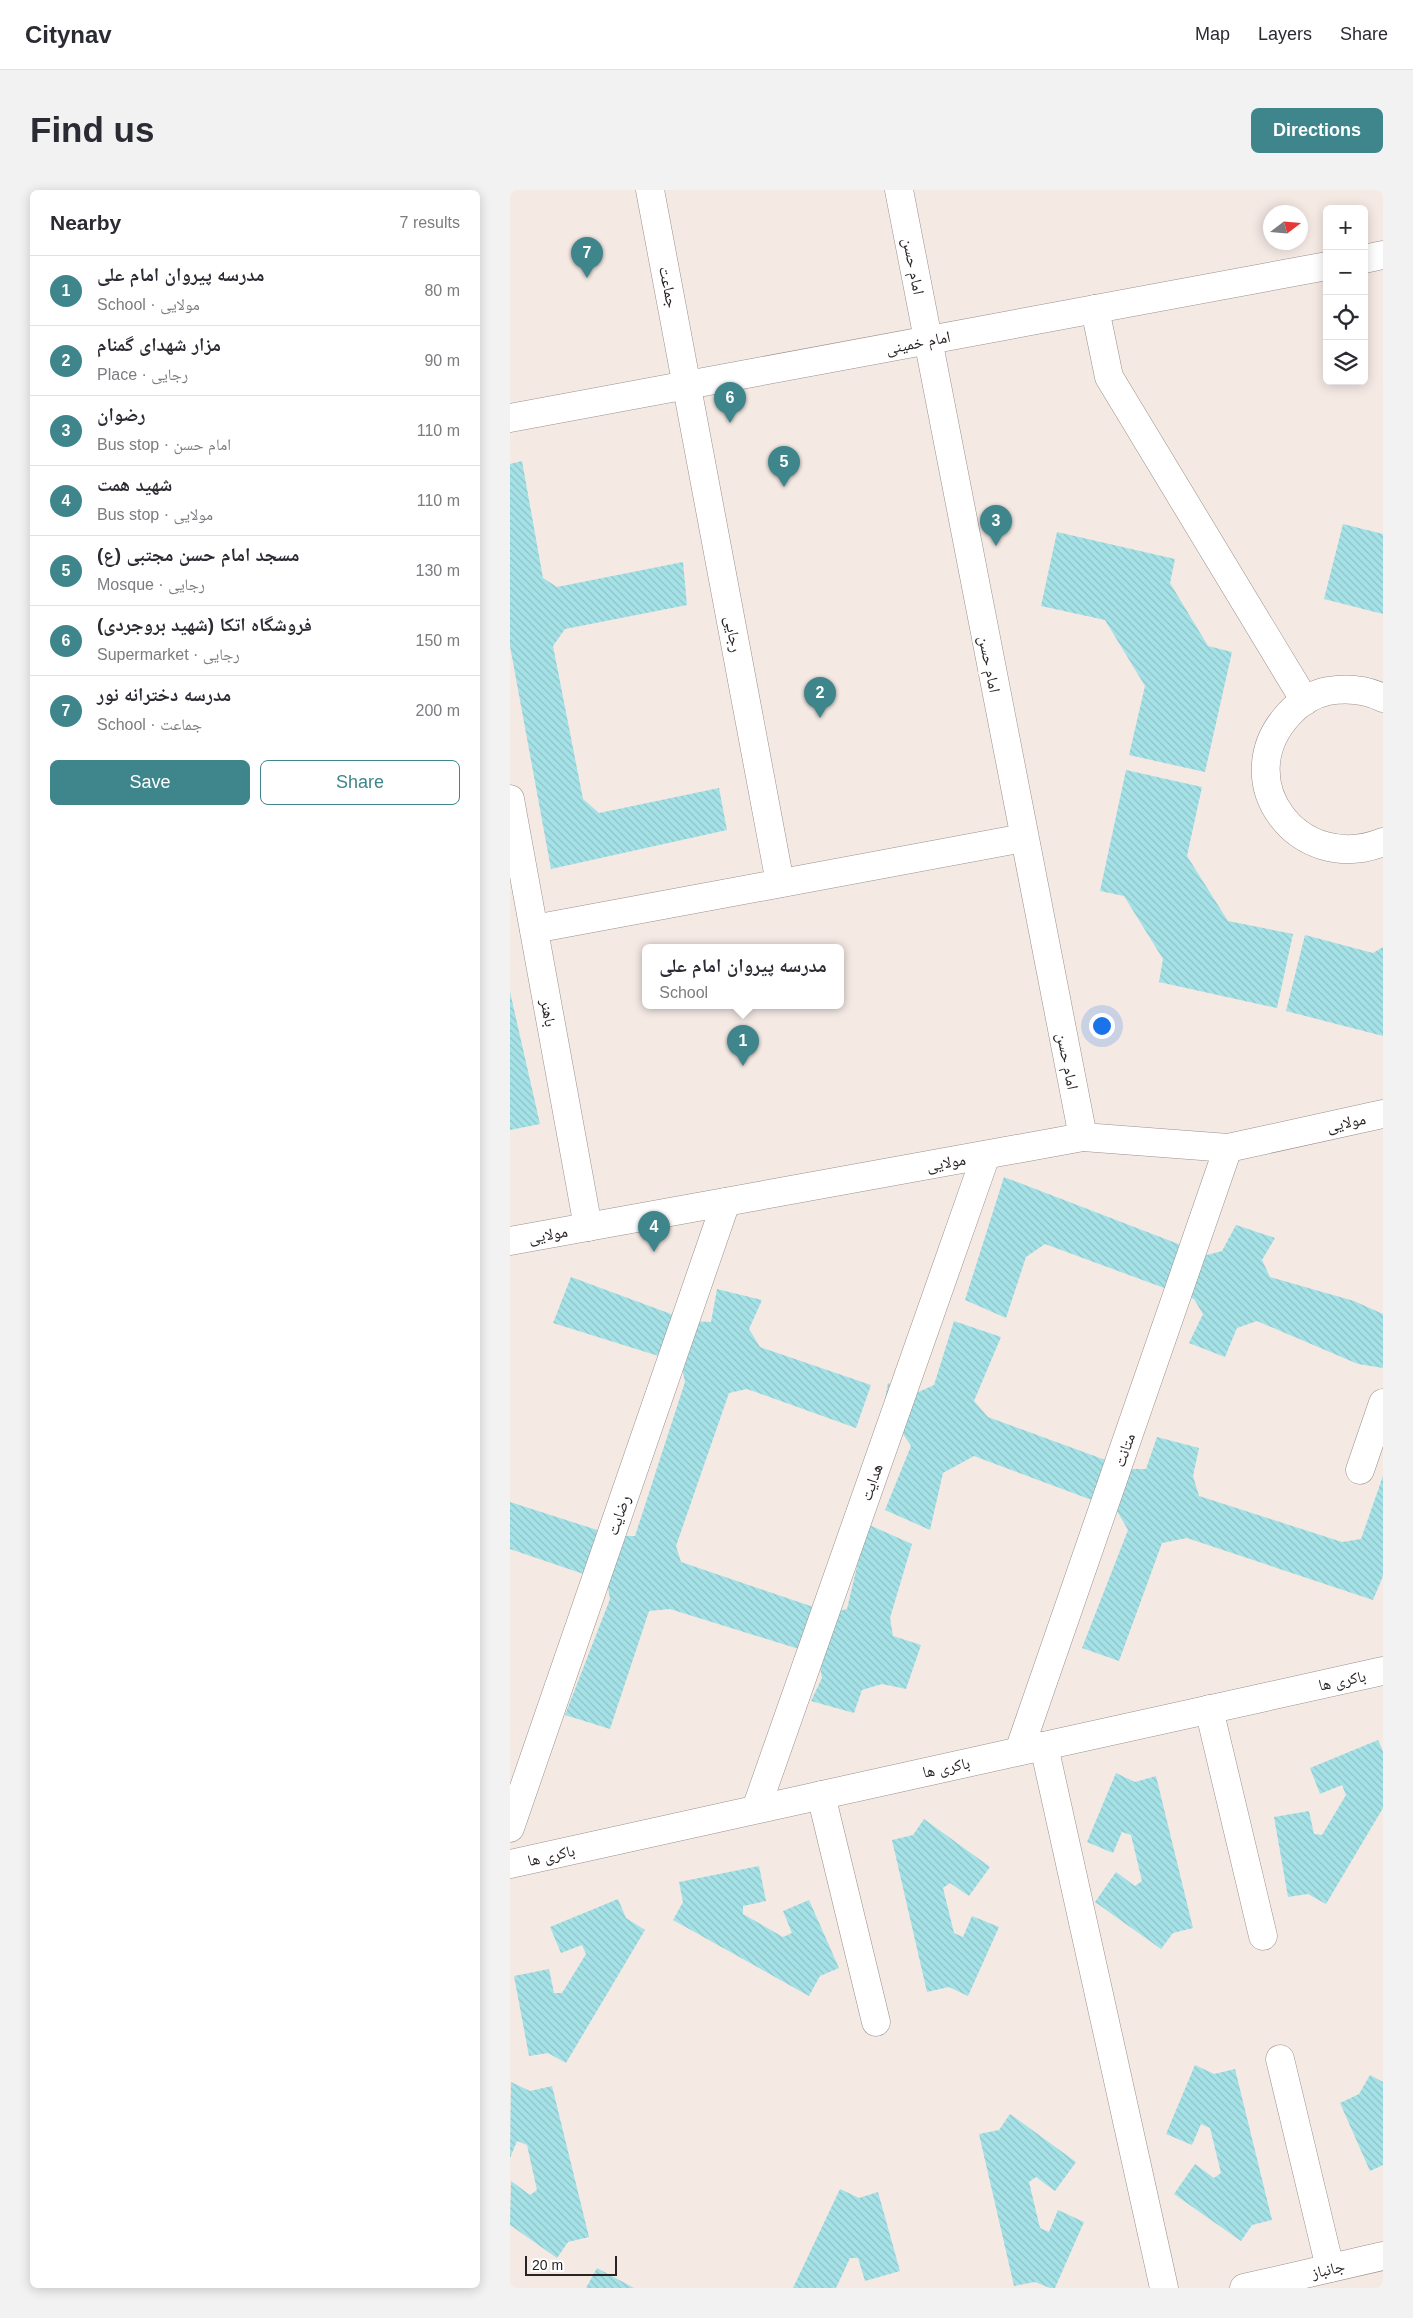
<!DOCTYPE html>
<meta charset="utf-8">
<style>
:root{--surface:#fff;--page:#f2f2f3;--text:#2b2b33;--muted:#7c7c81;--line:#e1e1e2;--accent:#3e868b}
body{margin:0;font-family:Helvetica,"Noto Naskh Arabic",sans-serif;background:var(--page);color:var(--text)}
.controls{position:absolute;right:15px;top:15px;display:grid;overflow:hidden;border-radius:8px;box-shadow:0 2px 12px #0003}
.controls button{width:45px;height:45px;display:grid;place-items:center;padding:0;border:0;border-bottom:1px solid var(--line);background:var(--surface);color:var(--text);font:25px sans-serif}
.compass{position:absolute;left:753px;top:15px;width:45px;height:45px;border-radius:50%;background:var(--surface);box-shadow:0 2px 12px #0003;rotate:74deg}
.scale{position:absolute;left:15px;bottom:12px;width:92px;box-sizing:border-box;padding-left:5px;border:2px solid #292423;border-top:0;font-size:14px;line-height:18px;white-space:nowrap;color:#292423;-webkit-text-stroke:4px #fff;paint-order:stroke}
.you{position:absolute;left:591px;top:835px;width:18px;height:18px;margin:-12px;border:4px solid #fff;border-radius:50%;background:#1a73e8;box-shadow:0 0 0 8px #1a73e833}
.badge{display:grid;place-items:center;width:32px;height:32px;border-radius:50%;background:var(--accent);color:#fff;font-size:16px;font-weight:700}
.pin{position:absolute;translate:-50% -41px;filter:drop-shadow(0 1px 2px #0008)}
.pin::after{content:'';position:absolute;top:26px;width:18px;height:15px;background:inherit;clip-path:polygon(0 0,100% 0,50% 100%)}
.popup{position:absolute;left:132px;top:754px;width:202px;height:65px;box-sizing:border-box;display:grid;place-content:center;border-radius:8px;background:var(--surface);filter:drop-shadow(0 1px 4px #0005);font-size:16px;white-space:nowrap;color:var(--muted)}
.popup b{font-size:19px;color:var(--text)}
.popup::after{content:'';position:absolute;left:50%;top:100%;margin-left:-10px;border:10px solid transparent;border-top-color:var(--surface)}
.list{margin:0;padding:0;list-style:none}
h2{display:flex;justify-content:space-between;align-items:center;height:65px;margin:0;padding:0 20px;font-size:21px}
h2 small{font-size:16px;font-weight:400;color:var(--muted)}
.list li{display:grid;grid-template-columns:32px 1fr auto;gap:15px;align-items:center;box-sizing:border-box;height:70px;padding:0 20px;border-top:1px solid var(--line)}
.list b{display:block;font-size:19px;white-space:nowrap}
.list p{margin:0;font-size:16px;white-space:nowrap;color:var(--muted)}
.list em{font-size:16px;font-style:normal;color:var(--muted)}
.actions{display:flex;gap:10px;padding:15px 20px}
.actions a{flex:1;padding:11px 0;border:1px solid var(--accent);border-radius:8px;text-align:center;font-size:18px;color:var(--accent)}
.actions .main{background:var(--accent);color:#fff}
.icon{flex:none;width:28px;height:28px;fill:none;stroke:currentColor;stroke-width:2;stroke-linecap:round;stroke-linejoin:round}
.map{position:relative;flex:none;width:873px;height:2098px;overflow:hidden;border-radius:8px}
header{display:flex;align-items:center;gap:30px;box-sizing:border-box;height:70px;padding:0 25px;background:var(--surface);border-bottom:1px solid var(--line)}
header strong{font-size:24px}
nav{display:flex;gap:28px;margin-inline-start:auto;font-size:18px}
.intro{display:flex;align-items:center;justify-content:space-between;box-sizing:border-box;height:120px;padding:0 30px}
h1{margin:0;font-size:35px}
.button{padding:12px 22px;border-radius:8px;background:var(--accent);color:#fff;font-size:18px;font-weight:700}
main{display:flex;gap:30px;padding:0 30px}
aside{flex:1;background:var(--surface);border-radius:8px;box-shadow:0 2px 12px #0003}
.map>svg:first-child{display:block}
.building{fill:url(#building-back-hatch)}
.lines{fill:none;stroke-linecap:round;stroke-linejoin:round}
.street-casing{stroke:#9a908b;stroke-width:29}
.street{stroke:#fff;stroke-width:28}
.labels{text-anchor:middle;stroke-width:5;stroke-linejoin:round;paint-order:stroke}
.street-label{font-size:16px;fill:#292423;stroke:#fff}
</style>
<header>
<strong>Citynav</strong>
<nav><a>Map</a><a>Layers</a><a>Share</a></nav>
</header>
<div class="intro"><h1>Find us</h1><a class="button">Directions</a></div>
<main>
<aside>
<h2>Nearby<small>7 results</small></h2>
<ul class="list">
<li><span class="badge">1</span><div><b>مدرسه پیروان امام علی</b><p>School · مولايی</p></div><em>80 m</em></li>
<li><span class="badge">2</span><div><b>مزار شهدای گمنام</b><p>Place · رجایی</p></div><em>90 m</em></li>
<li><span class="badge">3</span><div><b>رضوان</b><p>Bus stop · امام حسن</p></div><em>110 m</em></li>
<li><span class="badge">4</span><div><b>شهید همت</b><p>Bus stop · مولايی</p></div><em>110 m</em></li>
<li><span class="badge">5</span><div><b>مسجد امام حسن مجتبی (ع)</b><p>Mosque · رجایی</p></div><em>130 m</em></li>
<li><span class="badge">6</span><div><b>فروشگاه اتکا (شهید بروجردی)</b><p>Supermarket · رجایی</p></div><em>150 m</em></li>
<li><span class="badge">7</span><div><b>مدرسه دخترانه نور</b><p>School · جماعت</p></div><em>200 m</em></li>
</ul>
<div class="actions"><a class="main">Save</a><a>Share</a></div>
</aside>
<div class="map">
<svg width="873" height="2098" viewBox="0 0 873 2098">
<defs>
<pattern id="building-back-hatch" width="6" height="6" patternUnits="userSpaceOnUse" patternTransform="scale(1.25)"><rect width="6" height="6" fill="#a5e2e7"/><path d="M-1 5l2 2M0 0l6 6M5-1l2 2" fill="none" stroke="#8ec2c6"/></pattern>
</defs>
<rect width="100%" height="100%" fill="#f5e9e4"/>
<g class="building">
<path d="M12,271L33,388L47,397L173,372L177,415L55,439L43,456L73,609L89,623L209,598L217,640L41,679L0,456V274Z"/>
<path d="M833,334L873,344V424L814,409Z"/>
<path d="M547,342L665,369L660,393L698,456L722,462L695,582L619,565L635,496L595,430L531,416Z"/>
<path d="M616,580L692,597L677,666L718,731L783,744L767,818L649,792L653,769L614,706L590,701Z"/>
<path d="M795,745L863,763L873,757V846L776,821Z"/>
<path d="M0,802L30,934L0,940Z"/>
<path d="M494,987L697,1065L712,1061L726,1035L765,1048L752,1070L760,1087L844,1111L873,1124V1178L848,1174L747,1131L727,1138L715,1167L679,1153L693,1124L684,1109L535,1054L516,1067L496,1128L455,1110Z"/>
<path d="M61,1087L180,1131L201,1132L207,1099L252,1110L239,1139L250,1157L361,1195L346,1238L237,1199L219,1203L166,1356L171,1372L321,1423L337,1419L357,1334L402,1354L380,1428L383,1446L411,1455L396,1499L372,1494L352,1500L344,1523L301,1511L312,1488L308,1465L160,1419L139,1421L100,1539L55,1525L100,1409L97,1392L0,1359V1312L106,1346H125L175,1192L171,1173L43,1133Z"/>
<path d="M444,1131L491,1147L464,1211L478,1227L620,1279H636L647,1247L689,1258L683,1286L689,1306L832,1352L851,1349L873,1286V1386L863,1410L677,1348L652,1353L609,1471L572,1458L618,1340L606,1319L464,1266L433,1283L420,1340L375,1320L401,1256L392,1242L369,1241L378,1193L404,1204L424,1195Z"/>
<path d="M868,1550L873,1561V1618L816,1714L798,1704L778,1707L764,1627L799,1621L804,1644L812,1645L836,1605L832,1595L810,1604L800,1578Z"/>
<path d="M606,1583L625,1592L646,1586L683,1738L663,1743L651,1759L585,1712L606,1682L625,1696L632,1691L621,1645L612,1642L603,1663L577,1652Z"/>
<path d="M414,1629L480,1677L459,1706L440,1693L433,1698L444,1743L453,1747L462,1726L489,1737L458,1806L439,1797L417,1802L382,1650L403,1645Z"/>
<path d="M249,1676L256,1711L233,1716V1724L273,1747L282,1743L273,1721L299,1710L329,1778L310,1786L299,1806L163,1730L173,1712L169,1692Z"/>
<path d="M108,1709L116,1728L135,1740L56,1873L38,1863L19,1866L4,1786L39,1779L44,1803H52L76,1764L72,1755L51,1763L40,1737Z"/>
<path d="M685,1875L704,1884L725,1879L762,2030L742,2035L731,2051L664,2004L685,1974L704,1988L711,1983L700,1938L691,1934L682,1955L656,1944Z"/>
<path d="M860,1885L873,1892V1975L860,1981L830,1913L849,1904Z"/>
<path d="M1,1892L20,1901L42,1896L79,2047L58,2052L47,2068L0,2035L1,1991L20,2005L27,2000L17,1955L7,1951L0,1968Z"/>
<path d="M500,1924L566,1972L545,2001L526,1987L519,1992L530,2038L539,2042L548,2020L574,2032L545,2098H540L525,2092L504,2096L469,1944L489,1940Z"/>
<path d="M330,1999L349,2008L368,2002L390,2081L355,2091L348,2068H340L326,2098H283Z"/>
<path d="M87,2078L124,2098H76Z"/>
</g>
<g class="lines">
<g class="street-casing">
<g id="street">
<path d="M140,0L270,693"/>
<path d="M389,0L573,947"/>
<path d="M854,69L873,65"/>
<path d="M585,119L599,187L795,511"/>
<path d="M0,228L817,76"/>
<path d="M873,508C855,499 837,498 818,501C803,504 789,513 779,524C717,591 789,686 873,652"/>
<path d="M0,609L78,1037"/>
<path d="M24,739L514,648"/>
<path d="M0,1051L573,947L718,958L873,924"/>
<path d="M850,1280L873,1213"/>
<path d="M699,1519L753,1746"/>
<path d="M534,1556L654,2098"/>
<path d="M509,1561L718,958"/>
<path d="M311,1605L366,1832"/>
<path d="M246,1619L476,965"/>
<path d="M0,1638L216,1012"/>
<path d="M0,1674L873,1481"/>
<path d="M770,1869L820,2078"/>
<path d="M734,2098L873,2066"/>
</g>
</g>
<use href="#street" class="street"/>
</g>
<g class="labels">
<g class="street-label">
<text transform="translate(404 76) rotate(79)" y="6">امام حسن</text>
<text transform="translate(159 97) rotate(79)" y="6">جماعت</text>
<text transform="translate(408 152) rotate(-11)" y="6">امام خمینی</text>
<text transform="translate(224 444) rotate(80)" y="6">رجایی</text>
<text transform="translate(480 474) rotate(79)" y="6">امام حسن</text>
<text transform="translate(39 823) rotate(80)" y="6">باهنر</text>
<text transform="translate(558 871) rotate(79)" y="6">امام حسن</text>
<text transform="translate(836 932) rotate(-12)" y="6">مولايی</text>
<text transform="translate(436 972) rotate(-10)" y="6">مولايی</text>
<text transform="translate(38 1044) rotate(-10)" y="6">مولايی</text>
<text transform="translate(614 1260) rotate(-71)" y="6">متانت</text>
<text transform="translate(361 1292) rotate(-71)" y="6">هدایت</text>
<text transform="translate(108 1325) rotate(-71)" y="6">رضایت</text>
<text transform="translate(832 1490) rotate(-12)" y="6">باکری ها</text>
<text transform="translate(436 1577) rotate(-12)" y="6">باکری ها</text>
<text transform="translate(41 1665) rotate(-13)" y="6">باکری ها</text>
<text transform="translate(818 2079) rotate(-13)" y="6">جانباز</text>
</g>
</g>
</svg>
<div class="controls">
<button>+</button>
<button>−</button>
<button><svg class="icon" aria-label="locate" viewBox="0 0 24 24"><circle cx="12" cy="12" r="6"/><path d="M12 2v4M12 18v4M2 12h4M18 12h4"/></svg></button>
<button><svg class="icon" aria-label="layers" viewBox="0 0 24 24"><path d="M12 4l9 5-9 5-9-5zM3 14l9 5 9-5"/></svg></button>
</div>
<svg class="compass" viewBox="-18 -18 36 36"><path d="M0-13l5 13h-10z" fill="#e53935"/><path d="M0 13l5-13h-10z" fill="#7c7c81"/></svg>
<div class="scale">20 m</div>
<div class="you"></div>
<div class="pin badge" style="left:233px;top:876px">1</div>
<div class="popup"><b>مدرسه پیروان امام علی</b>School</div>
<div class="pin badge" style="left:310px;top:528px">2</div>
<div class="pin badge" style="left:486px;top:356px">3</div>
<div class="pin badge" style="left:144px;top:1062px">4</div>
<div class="pin badge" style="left:274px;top:297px">5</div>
<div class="pin badge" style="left:220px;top:233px">6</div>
<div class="pin badge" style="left:77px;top:88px">7</div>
</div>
</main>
